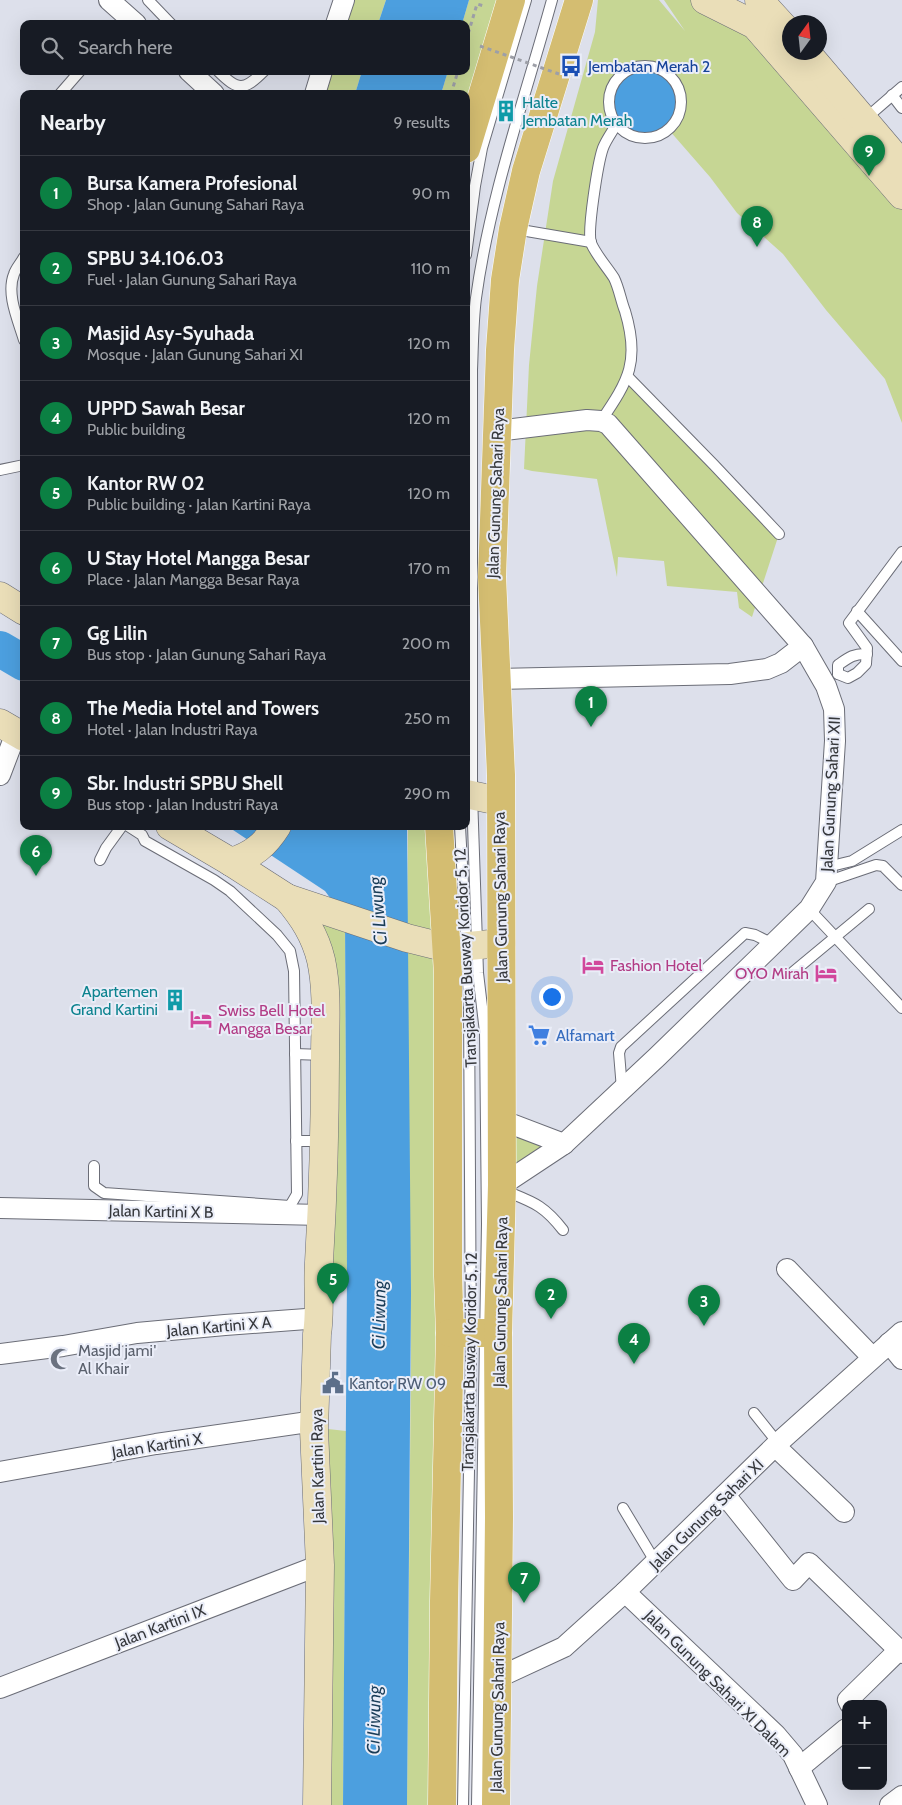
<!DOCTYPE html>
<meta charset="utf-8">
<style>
:root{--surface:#171b24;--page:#242831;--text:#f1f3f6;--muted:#9ea1a6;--line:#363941;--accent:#0b8043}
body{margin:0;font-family:Cabin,sans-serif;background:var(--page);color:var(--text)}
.controls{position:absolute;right:15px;bottom:15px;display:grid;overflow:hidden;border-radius:10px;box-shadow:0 5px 20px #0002}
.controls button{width:45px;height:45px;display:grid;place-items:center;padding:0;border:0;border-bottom:1px solid var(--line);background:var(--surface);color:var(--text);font:25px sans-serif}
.compass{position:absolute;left:782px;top:15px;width:45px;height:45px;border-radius:50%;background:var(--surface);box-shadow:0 5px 20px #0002;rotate:15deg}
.you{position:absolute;left:551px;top:996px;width:18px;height:18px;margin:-12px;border:4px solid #fff;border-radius:50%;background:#1a73e8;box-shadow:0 0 0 8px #1a73e833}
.badge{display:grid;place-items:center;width:32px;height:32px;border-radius:50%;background:var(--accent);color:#fff;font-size:16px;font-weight:700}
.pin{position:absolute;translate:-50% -41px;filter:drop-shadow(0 1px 2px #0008)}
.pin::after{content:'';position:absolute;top:26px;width:18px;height:15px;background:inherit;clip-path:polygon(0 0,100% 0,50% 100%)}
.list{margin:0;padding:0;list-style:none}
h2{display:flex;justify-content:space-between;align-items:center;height:65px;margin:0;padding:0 20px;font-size:21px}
h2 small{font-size:16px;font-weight:400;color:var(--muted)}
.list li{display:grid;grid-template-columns:32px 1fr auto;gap:15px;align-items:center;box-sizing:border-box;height:75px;padding:0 20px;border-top:1px solid var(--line)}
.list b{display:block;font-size:19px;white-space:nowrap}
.list p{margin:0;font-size:16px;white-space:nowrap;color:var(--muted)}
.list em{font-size:16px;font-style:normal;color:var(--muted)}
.icon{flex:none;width:28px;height:28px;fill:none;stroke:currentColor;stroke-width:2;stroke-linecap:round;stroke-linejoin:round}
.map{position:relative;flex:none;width:902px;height:1805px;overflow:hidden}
.search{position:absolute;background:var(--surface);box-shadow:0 5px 20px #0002;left:20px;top:20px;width:450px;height:55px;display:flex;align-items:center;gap:12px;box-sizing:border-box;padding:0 18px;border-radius:10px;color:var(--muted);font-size:19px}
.panel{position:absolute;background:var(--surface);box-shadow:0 5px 20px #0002;left:20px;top:90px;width:450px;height:740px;border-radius:10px}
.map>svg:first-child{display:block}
.green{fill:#c6d694}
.water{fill:#4c9fdf}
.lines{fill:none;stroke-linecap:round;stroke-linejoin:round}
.river{stroke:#4c9fdf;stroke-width:36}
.lane-casing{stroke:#6b6d77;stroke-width:12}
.street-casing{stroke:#6b6d77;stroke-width:22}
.secondary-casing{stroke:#6b6d77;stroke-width:29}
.primary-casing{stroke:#fff;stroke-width:29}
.path{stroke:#9d9fa7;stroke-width:3;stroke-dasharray:4 4;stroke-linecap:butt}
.lane{stroke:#fff;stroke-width:10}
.street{stroke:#fff;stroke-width:20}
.secondary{stroke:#eadeb8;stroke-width:28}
.primary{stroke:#d4bd71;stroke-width:28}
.path-bridge{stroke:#9d9fa7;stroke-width:3;stroke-dasharray:4 4;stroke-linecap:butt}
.labels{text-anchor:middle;stroke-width:4;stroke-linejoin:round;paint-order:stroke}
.transit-label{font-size:16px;fill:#164399;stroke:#eaedf8;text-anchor:start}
.culture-label{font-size:16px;fill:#0d838f;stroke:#eaedf8;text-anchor:start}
.street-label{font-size:16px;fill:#36383c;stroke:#eaedf8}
.hotel-label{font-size:16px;fill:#b23c85;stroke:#eaedf8;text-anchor:start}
.shop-label{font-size:16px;fill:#366cbe;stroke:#eaedf8;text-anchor:start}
.worship-label{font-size:16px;fill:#5b616d;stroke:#eaedf8;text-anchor:start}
.service-label{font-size:16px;fill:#4e5e75;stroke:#eaedf8;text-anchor:start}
.water-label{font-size:18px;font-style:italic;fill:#193c57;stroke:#eaedf8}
</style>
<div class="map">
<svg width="902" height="1805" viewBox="0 0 902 1805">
<rect width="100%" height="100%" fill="#dde0eb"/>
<g class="green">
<path d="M344,0H386L378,24H336Z"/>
<path d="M469,0H511L466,149V94H441L448,71H466V24H462Z"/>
<path d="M598,0H659L685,31L664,0H738L729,8L902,193V423L885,379L826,310L783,254L737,213L710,177L669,130L678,119L674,80C652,61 631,63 612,85L616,125L603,148L591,242L615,280L629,327L628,378L779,534L752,617L739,608L737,592L667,586L664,561L618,557L617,577L597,479L532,471L524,469L529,365L537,286L553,181L595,32Z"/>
<path d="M322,71H362L355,94H315Z"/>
<path d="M408,826H439L442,1805H407L411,1354L407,938Z"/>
<path d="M324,911L345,918L347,1273H321L316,944Z"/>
<path d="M501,1120L564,1144L502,1185Z"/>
<path d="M319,1428L346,1431L343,1805H317Z"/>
</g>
<g class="water">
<path d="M386,0H469L462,24H378Z"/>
<circle cx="645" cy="102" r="36"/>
<path d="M362,71H448L441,94H355Z"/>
<path d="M227,826H407L411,1293L407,1805H343L347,1276L345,918L325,891Z"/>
</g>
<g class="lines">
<path class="river" d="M0,649L24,663"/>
<g class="lane-casing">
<g id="lane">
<path d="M148,0L171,24"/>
<circle cx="645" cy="102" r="36"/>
<path d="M218,71C238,91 244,91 264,71"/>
<path d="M60,94L80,71"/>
<path d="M892,95L902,108"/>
<path d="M865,119L902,87"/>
<path d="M515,229L591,242"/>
<path d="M466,255L475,186L482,148L526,0"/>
<path d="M24,257C21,263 16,268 14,274C6,294 18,320 24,340"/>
<path d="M628,377L714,465L779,534"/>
<path d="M601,421C629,380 640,361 625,311C621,301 619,288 614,278C607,267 596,255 591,243C587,231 598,162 603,148C606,140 612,132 616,125"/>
<path d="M0,470L24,465"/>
<path d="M857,611L902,661"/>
<path d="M838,674L848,678L857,673L866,664L867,648L849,623L902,552"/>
<path d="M838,674V665C848,658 854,653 867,654"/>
<path d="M460,826L469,1000L471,1359L463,1805"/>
<path d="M100,860L106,848L122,826"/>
<path d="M827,867L852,861L902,830"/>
<path d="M826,882L876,865L883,866L902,885"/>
<path d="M809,909L902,1008"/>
<path d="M793,972L869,909"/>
<path d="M295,1054L324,1055"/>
<path d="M622,1089L619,1053L621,1047L745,933L755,935L773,944"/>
<path d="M296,1141H323"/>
<path d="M94,1166V1186L104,1193L290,1206L297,1194L294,971L290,951L277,935L230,891L214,880L145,841L142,835L128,826"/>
<path d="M503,1190C532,1202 543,1204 563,1230"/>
<path d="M754,1413L778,1443"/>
<path d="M623,1508L656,1563"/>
<path d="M477,1805L487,1224L485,1032L478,973L472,795V370C473,346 473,321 476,298C490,196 525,98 552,0"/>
</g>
</g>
<g class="street-casing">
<g id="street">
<path d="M109,0L136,24"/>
<path d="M336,24L344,0"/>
<path d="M189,71L214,94"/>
<path d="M315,94L322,71"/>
<path d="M497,431L587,420L601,421L608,424L803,646L826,686L834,709L835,741L826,882L809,909L657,1057L564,1144L502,1185"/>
<path d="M497,679L730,674L767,669L781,663L803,646"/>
<path d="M0,775L16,733"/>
<path d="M501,1120L564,1144"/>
<path d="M0,1208L322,1215"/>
<path d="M787,1269L872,1357"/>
<path d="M889,1343L902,1359"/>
<path d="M0,1354L63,1346L137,1333L225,1325L320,1318"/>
<path d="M776,1447L844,1512"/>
<path d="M0,1472L156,1444L315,1421"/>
<path d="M725,1495L793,1580L809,1563L902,1653"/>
<path d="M625,1592L776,1735L793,1755L817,1805"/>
<path d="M497,1678L564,1647L625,1592L778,1443L902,1332"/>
<path d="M0,1688L320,1565"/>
<path d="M850,1704L848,1700L899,1650"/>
<path d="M799,1768L846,1729"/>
<path d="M890,1805L902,1796"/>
</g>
</g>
<g class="secondary-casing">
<g id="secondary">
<path d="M705,0L755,25L902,195"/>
<path d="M759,0L790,34"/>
<path d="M806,52L902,165"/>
<path d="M0,596L24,611"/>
<path d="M0,723L24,737"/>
<path d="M466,794L499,801"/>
<path d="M170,826L231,862L287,898L407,938L447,948L501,943"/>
<path d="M231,862C253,855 265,845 277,826"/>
<path d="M287,898C303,917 315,935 321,960C328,992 325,1026 325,1058C325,1126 323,1194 319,1262C317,1286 321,1310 317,1334L314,1430L320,1565L317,1805"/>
</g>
</g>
<g class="primary-casing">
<g id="primary">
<path d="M466,149L511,0"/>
<path d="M439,826L448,974V1276L450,1333L444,1601L442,1805"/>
<path d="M450,1333H498"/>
<path d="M496,1805L499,1518L498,1333L502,1185L501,775L492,577L500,350L505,280L513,229L526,171L579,0"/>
</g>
</g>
<g class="path">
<path d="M466,41L477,4L484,6"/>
<path d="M451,94L458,71"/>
</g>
<use href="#lane" class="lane"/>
<use href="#street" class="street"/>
<use href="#secondary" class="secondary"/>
<use href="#primary" class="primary"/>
<path class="path-bridge" d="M480,46L559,74"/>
</g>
<defs>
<g id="bus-bare" transform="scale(1.725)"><path d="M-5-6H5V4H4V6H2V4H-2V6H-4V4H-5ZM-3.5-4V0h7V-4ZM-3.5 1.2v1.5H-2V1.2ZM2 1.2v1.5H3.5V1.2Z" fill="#1a4fb4" stroke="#eaedf8" stroke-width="2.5" paint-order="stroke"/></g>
<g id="building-bare" transform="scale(1.725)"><path d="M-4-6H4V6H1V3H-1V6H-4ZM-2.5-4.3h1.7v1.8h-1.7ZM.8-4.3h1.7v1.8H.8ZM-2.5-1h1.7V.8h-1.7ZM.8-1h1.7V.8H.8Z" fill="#0f9aa8" stroke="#eaedf8" stroke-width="2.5" paint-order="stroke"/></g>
<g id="hotel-bare" transform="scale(1.725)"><path d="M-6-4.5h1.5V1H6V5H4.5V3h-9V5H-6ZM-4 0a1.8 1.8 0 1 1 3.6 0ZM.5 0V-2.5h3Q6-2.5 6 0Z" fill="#d1479c" stroke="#eaedf8" stroke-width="2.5" paint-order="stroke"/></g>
<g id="supermarket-bare" transform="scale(1.725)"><path d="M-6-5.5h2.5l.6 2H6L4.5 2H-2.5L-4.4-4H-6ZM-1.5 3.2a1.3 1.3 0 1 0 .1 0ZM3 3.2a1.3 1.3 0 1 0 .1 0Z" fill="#3f7fe0" stroke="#eaedf8" stroke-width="2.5" paint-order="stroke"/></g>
<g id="mosque-bare" transform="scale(1.725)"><path d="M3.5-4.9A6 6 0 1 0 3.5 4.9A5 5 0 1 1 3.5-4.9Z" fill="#6b7280" stroke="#eaedf8" stroke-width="2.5" paint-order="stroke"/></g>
<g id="civic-bare" transform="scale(1.725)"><path d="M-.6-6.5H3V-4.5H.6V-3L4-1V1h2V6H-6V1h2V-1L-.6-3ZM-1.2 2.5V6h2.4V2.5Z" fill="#5c6f8a" stroke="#eaedf8" stroke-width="2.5" paint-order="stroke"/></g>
</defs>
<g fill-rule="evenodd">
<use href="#bus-bare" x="571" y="66"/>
<use href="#building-bare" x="506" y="111"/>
<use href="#hotel-bare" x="593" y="965"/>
<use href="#hotel-bare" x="826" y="973"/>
<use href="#building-bare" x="175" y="1000"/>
<use href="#hotel-bare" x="201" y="1019"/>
<use href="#supermarket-bare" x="539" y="1035"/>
<use href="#mosque-bare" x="61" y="1359"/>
<use href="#civic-bare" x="333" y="1383"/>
</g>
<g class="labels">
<g class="transit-label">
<text x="588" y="72">Jembatan Merah 2</text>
</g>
<g class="culture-label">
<text x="522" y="108">Halte<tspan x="522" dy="18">Jembatan Merah</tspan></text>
<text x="158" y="997" text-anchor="end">Apartemen<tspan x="158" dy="18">Grand Kartini</tspan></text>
</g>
<g class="street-label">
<text transform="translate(495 493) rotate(-88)" y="6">Jalan Gunung Sahari Raya</text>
<text transform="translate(830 794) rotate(-87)" y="6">Jalan Gunung Sahari XII</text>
<text transform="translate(500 897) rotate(-91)" y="6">Jalan Gunung Sahari Raya</text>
<text transform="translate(465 958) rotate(-93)" y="6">Transjakarta Busway Koridor 5, 12</text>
<text transform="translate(161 1211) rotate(1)" y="6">Jalan Kartini X B</text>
<text transform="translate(500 1302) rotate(-89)" y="6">Jalan Gunung Sahari Raya</text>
<text transform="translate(219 1326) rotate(-5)" y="6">Jalan Kartini X A</text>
<text transform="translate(469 1362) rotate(-89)" y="6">Transjakarta Busway Koridor 5, 12</text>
<text transform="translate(157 1445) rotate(-9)" y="6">Jalan Kartini X</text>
<text transform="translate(317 1466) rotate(-91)" y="6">Jalan Kartini Raya</text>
<text transform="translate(706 1514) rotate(-44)" y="6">Jalan Gunung Sahari XI</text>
<text transform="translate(160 1626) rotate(-21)" y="6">Jalan Kartini IX</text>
<text transform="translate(718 1683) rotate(45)" y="6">Jalan Gunung Sahari XI Dalam</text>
<text transform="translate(497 1707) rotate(-89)" y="6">Jalan Gunung Sahari Raya</text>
</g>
<g class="hotel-label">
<text x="610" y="971">Fashion Hotel</text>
<text x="809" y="979" text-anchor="end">OYO Mirah</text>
<text x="218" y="1016">Swiss Bell Hotel<tspan x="218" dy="18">Mangga Besar</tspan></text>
</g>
<g class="shop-label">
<text x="556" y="1041">Alfamart</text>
</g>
<g class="worship-label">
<text x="78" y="1356">Masjid jami'<tspan x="78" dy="18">Al Khair</tspan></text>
</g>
<g class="service-label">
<text x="349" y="1389">Kantor RW 09</text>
</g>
<g class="water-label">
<text transform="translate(378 911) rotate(-95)" y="6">Ci Liwung</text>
<text transform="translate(379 1315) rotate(-89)" y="6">Ci Liwung</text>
<text transform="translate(374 1720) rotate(-89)" y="6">Ci Liwung</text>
</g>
</g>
</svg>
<div class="controls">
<button>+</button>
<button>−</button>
</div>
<svg class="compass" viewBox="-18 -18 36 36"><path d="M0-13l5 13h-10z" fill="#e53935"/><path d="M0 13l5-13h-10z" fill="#9ea1a6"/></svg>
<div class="you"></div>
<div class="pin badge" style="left:591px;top:727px">1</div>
<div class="pin badge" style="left:551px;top:1319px">2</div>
<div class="pin badge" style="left:704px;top:1326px">3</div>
<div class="pin badge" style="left:634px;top:1364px">4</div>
<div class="pin badge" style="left:333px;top:1304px">5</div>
<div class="pin badge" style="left:36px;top:876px">6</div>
<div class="pin badge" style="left:524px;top:1603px">7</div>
<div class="pin badge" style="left:757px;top:247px">8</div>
<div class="pin badge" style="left:869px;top:176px">9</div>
<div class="search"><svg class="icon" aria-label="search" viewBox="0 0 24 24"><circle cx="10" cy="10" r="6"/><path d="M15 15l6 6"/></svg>Search here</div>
<section class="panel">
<h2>Nearby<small>9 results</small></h2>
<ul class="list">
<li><span class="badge">1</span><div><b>Bursa Kamera Profesional</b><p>Shop · Jalan Gunung Sahari Raya</p></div><em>90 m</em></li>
<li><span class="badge">2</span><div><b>SPBU 34.106.03</b><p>Fuel · Jalan Gunung Sahari Raya</p></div><em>110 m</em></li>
<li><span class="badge">3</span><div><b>Masjid Asy-Syuhada</b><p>Mosque · Jalan Gunung Sahari XI</p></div><em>120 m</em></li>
<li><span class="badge">4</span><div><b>UPPD Sawah Besar</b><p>Public building</p></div><em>120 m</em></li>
<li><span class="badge">5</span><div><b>Kantor RW 02</b><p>Public building · Jalan Kartini Raya</p></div><em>120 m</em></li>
<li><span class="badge">6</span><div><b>U Stay Hotel Mangga Besar</b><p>Place · Jalan Mangga Besar Raya</p></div><em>170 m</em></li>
<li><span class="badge">7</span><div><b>Gg Lilin</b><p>Bus stop · Jalan Gunung Sahari Raya</p></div><em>200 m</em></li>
<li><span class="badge">8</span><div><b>The Media Hotel and Towers</b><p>Hotel · Jalan Industri Raya</p></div><em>250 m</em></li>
<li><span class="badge">9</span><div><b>Sbr. Industri SPBU Shell</b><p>Bus stop · Jalan Industri Raya</p></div><em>290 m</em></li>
</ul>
</section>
</div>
